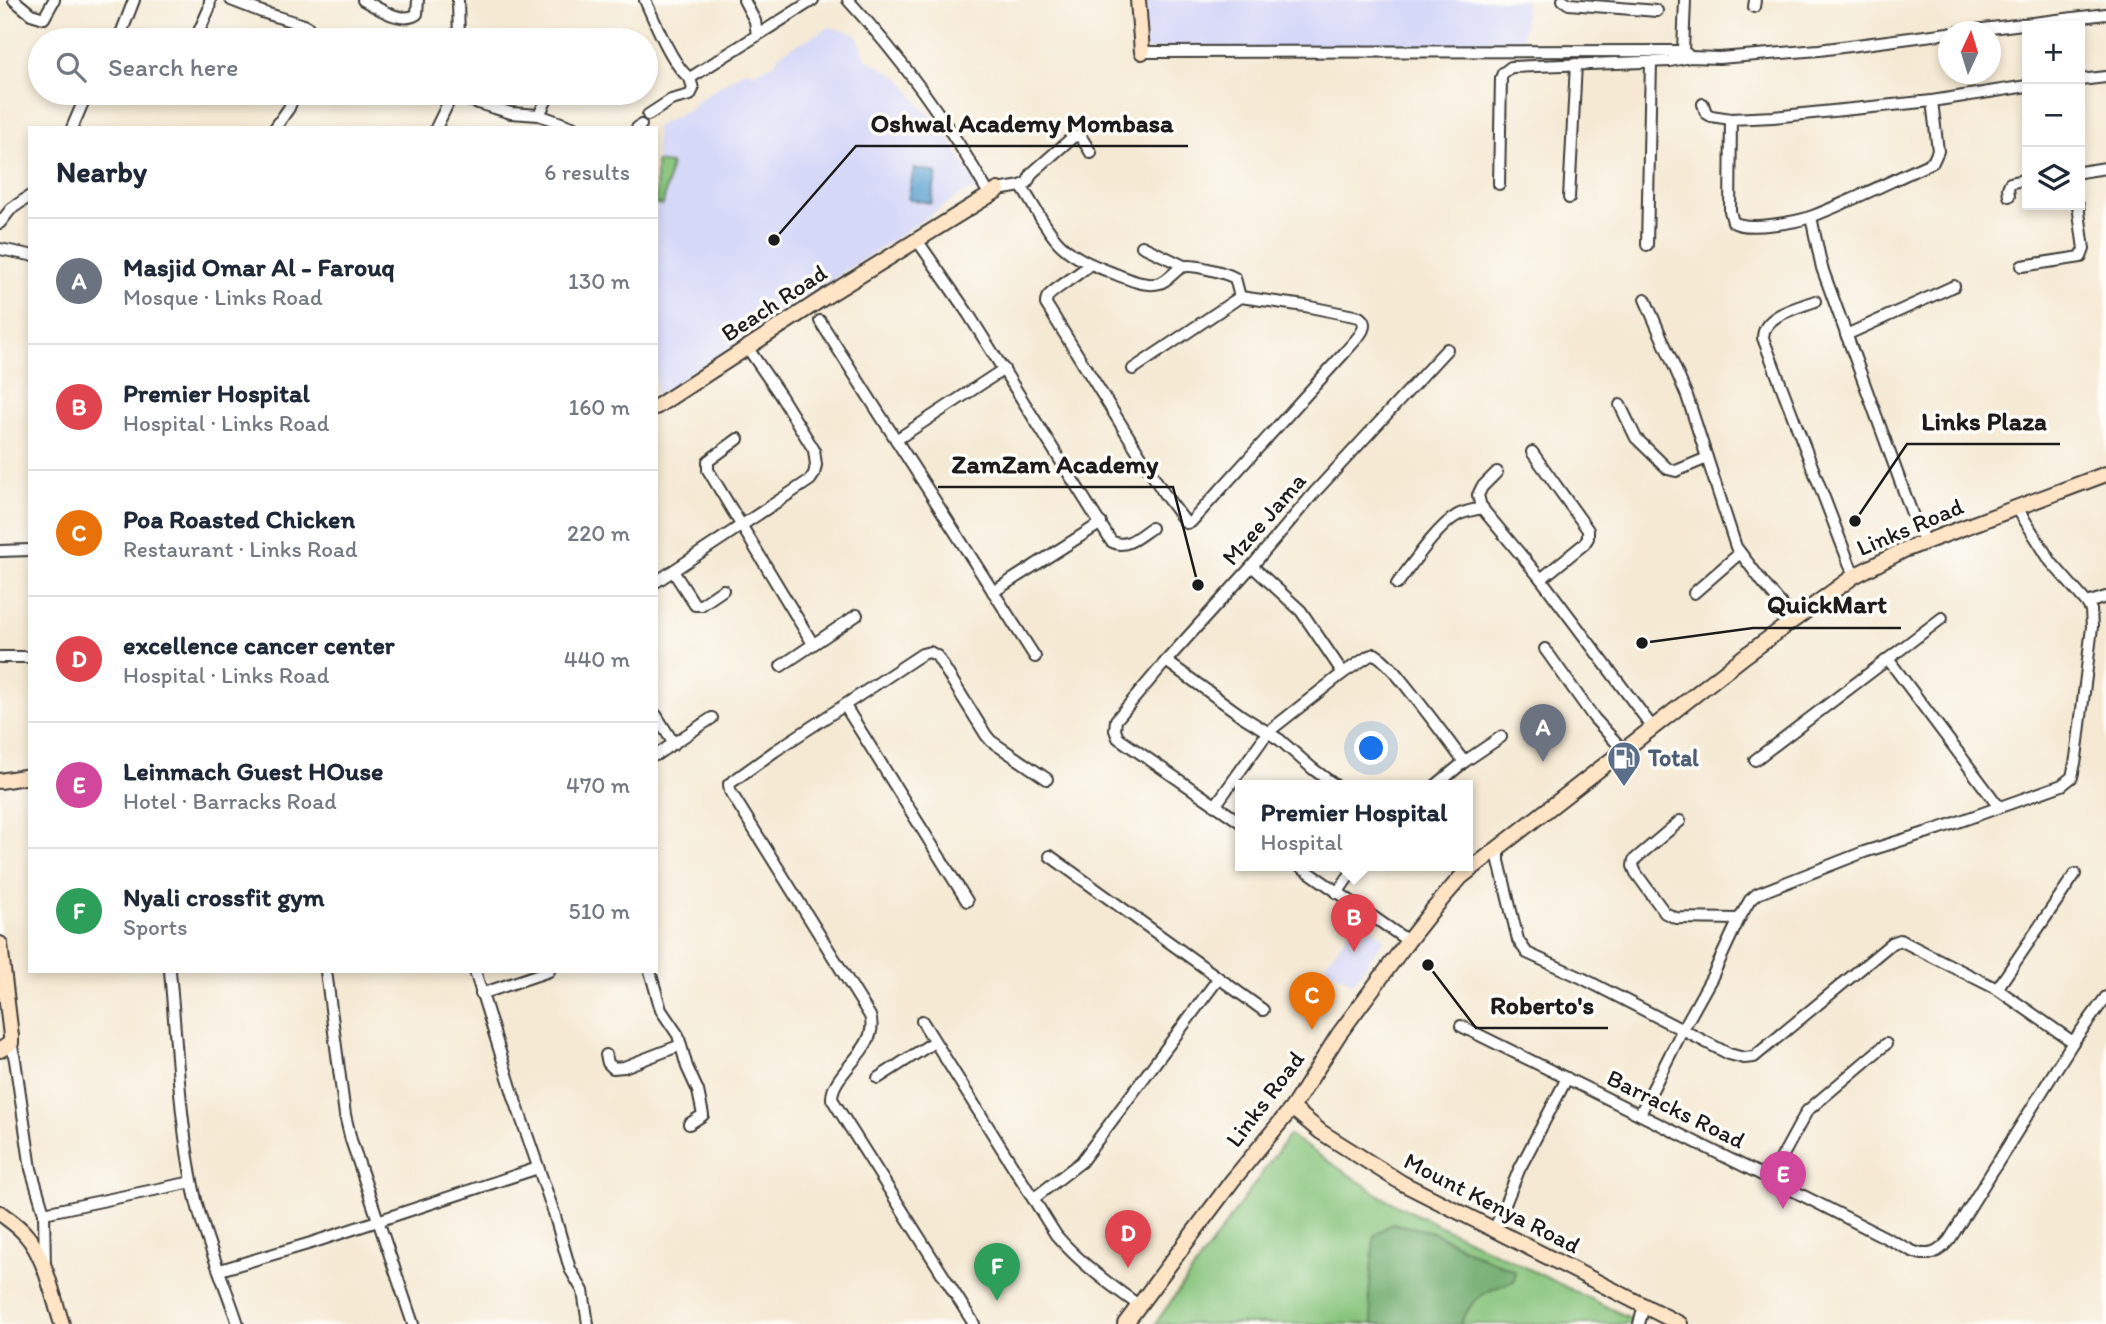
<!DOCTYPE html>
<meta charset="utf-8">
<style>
:root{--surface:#fff;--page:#f2f2f3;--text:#1f2937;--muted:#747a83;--line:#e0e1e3;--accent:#d93025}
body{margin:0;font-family:Itim,sans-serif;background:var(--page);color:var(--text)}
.controls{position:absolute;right:21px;top:21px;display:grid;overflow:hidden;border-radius:0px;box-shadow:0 4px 10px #0003}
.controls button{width:63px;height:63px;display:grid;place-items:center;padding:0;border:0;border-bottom:2px solid var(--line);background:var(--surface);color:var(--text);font:35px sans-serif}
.compass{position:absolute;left:1938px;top:21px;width:63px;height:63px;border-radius:50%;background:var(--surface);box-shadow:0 4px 10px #0003;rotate:4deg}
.you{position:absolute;left:1372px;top:749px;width:24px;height:24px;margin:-18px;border:5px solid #fff;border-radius:50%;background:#1a73e8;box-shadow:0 0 0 10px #1a73e833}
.badge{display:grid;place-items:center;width:46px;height:46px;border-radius:50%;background:var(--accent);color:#fff;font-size:23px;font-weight:700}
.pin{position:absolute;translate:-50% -58px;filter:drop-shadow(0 2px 4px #0008)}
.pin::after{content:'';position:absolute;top:37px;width:24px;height:21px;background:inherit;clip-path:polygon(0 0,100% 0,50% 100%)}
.popup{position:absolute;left:1235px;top:780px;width:238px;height:91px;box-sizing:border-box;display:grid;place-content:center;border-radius:0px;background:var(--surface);filter:drop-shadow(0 2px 5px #0005);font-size:23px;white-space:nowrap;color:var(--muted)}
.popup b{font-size:26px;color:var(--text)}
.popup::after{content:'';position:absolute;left:50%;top:100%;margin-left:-14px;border:14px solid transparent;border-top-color:var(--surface)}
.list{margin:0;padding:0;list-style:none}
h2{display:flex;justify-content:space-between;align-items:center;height:91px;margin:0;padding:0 28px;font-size:30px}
h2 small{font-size:23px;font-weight:400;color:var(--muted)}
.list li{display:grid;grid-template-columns:46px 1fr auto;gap:21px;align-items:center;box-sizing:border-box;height:126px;padding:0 28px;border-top:2px solid var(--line)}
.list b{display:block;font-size:26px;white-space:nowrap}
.list p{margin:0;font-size:23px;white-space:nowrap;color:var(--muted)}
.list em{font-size:23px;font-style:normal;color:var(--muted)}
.icon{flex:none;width:38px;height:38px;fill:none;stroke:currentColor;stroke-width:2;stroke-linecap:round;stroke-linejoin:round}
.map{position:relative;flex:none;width:2106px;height:1324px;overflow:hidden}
.search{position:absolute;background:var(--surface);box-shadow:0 4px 10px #0003;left:28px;top:28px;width:630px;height:77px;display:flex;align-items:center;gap:18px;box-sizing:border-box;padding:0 24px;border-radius:38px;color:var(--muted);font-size:26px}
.panel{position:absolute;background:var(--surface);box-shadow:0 4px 10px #0003;left:28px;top:126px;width:630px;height:847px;border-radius:0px}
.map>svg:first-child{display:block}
.built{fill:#d6d8f8}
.green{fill:#87c47b;stroke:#52704c;stroke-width:2}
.forest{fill:#6daa6b;stroke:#446344;stroke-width:2}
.water{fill:#5da3d2;stroke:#3c6077;stroke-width:2}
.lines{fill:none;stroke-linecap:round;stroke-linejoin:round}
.minor-casing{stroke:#3d3b37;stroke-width:14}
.secondary-casing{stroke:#3d3b37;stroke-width:18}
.minor{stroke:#fff;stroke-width:10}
.secondary{stroke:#ffe4c6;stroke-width:14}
.labels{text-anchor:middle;stroke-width:7;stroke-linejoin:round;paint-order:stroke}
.street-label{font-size:24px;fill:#1c1c1c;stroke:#fdfcf7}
.service-label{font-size:24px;font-weight:bold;fill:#4e5e75;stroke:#fdfcf7;text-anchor:start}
.leader{fill:none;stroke:#1c1c1c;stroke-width:2.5}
.callout-dot{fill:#1c1c1c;stroke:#fdfcf7;stroke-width:2.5}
.callout-label{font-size:26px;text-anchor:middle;font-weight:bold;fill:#1c1c1c;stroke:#fdfcf7;stroke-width:7;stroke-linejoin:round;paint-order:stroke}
</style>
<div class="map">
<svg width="2106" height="1324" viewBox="0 0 2106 1324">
<rect width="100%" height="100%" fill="#fdfcf7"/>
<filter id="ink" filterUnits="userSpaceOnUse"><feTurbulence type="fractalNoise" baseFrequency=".0143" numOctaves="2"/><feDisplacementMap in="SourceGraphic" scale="14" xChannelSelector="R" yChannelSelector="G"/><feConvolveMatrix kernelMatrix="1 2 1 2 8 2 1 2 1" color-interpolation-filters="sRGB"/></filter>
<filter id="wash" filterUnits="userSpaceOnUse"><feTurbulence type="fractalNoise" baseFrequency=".00686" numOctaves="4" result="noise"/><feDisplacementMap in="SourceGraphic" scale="28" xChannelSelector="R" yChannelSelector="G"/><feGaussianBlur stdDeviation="1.57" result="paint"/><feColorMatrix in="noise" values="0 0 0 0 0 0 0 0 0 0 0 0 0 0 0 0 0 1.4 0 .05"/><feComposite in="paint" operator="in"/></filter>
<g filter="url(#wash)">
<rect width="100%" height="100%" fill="#f5e9d3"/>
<g class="built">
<path d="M1144,0H1526L1522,50H1145Z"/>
<path d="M830,27L856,34L867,59L900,78L921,106L944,129L979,190L967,191L656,396V128H654L691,108L698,100L746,70L754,73L775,63L779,54Z"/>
<path d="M1358,919L1385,938L1353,983L1324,966Z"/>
</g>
<g class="green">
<path d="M656,162L671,164L663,205L656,204Z"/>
<path d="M1289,1135L1387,1200L1632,1319L1630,1324H1155Z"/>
</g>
<path class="forest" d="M1392,1223L1433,1232L1476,1254L1515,1271L1514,1281C1485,1291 1474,1295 1460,1324H1373L1369,1297L1374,1236Z"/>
<path class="water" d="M914,168L937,173L931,203L908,199Z"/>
</g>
<g filter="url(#ink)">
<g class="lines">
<g class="minor-casing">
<g id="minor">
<path d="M14,0L31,14L44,18L54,0"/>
<path d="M231,0L262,12L307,26L310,30L309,40"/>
<path d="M363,0C377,7 401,25 417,14L418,0"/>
<path d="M458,0L459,40"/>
<path d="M645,0C653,18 674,69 690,78L693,89L690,95L671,100L648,115"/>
<path d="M744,0L755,21L757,35"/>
<path d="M848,0C903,60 949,124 989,194"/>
<path d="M1563,0L1569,4L1657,11"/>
<path d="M1685,0L1683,51L1688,55"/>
<path d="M1754,7L1755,0"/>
<path d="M1958,32L2106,14"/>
<path d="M115,40L122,31L134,0"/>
<path d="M195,40L209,9L210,0"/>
<path d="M1142,52L1683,51"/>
<path d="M690,78L813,0"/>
<path d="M2080,80L2106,77"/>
<path d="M452,95L511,113L539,115L575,128"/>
<path d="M1703,104L1706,113L1711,116L1731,119L1773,117L1932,101L2027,86"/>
<path d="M539,115L550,93"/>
<path d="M1731,119L1730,211L1733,222C1747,231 1798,222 1813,216C1854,200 1893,180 1933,162L1938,151L1932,101"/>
<path d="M72,128L87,93"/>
<path d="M275,128L289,108L295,93"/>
<path d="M436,128L453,93"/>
<path d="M637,128L641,125"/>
<path d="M2080,172L2106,168"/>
<path d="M1499,184L1501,78L1503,73L1511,67L1670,61L1690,57L1719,58L1819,50L1948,33"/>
<path d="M1021,186L1027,183L1032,173L1074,136L1081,137L1091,153"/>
<path d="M998,190L1021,186C1032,202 1047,232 1061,245C1077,260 1098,267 1118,275C1131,280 1146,287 1160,283C1169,280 1174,271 1182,267C1191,263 1226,273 1235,278L1240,297"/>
<path d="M2009,196L2008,188L2010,183L2027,179"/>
<path d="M1569,198L1576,64"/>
<path d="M1811,217L1822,268L1914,519L1925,542"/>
<path d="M0,223L11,209L30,196"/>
<path d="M917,240L969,315L1111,541C1125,550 1139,536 1151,528"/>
<path d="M1647,245L1651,62"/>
<path d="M1142,246L1184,266"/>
<path d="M0,249L30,255"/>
<path d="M1090,264C1082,273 1050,291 1047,298C1046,300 1046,302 1046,304L1165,495L1186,523L1191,522L1346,351C1354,341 1373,326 1359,317L1305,306L1240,297L1133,369"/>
<path d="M2022,266L2081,257L2084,249L2078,205"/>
<path d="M1645,299L1687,396L1736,547L1764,584L1794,619"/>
<path d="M1815,301C1797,308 1763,315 1763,338L1854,576"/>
<path d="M820,321L1035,657"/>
<path d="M1846,335L1954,286"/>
<path d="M1620,405L1636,438L1668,469L1676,471L1707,458"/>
<path d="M738,439L708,461V470L813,644"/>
<path d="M896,440L1004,369"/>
<path d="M1532,452L1588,530V538L1584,544L1541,579"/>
<path d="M1497,472L1482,487L1478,495L1481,507L1541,579L1653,728"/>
<path d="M0,551L30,550"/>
<path d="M1252,566L1301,611L1343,673"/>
<path d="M673,571L695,605H701L723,590"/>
<path d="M656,582L810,480L814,474L816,465L814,450L780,395L747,347"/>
<path d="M1397,584C1411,566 1437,527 1456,516C1464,511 1474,510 1483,508"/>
<path d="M993,592L1101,523"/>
<path d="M1694,593L1740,553"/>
<path d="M2087,603L2106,597"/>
<path d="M1545,649L1594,718L1624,751"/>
<path d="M0,657H30"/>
<path d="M1888,659L1999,807"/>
<path d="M1166,661L1242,716L1280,740L1313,769L1336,786"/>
<path d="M781,666L857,615"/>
<path d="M845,706L967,901"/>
<path d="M656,715L674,744"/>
<path d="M656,755L712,718"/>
<path d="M1755,760L1942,618"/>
<path d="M1435,786L1464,762L1501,737"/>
<path d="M1215,806L1268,732L1343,673L1369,656L1375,654C1388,662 1397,675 1406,686C1426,711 1445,736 1464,762"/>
<path d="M1680,821L1634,860L1633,866L1636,873L1665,913L1676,918L1739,919"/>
<path d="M1240,822L1118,738L1115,730L1116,720L1166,661L1252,566L1314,493L1447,349"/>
<path d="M1499,846V861L1518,940L1527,953L1582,978L1729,1054L1744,1058L1754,1057L1892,943L1900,940L1997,989L2073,1042"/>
<path d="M1050,856L1263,1010"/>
<path d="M1300,866L1408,941"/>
<path d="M1337,893L1356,866"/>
<path d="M170,971C177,1044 179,1119 194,1191C203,1235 224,1281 238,1324"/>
<path d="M326,971L345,1115L351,1140L413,1324"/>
<path d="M475,971L514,1097L554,1213L570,1269L583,1291L588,1324"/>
<path d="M650,971L661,1010L678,1035L687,1067L698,1091L703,1115L689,1124"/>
<path d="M1997,989L2075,874"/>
<path d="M481,994L549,971"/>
<path d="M922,1021L1056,1235C1080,1263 1110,1285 1140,1306"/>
<path d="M1461,1026L1770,1179L1912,1251C1929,1258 1939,1253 1950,1239L2073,1042L2106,997"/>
<path d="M11,1043L15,1060L31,1169L44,1213L45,1267"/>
<path d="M606,1055L608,1063L613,1068L624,1067L681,1045"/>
<path d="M878,1078L934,1042"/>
<path d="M1640,1114L1682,1031L1712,977L1739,919L1750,900L1757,894L1864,852L1938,829L2062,785L2072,777L2076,758L2092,627L2091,610L2087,603L2051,562L2017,508"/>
<path d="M1770,1179L1807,1111L1886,1044"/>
<path d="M1033,1199L1081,1162L1218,979"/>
<path d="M44,1213L192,1182"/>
<path d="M1494,1231L1519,1170L1567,1078"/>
<path d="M220,1270L311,1243L538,1168"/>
<path d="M974,1324L832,1099C831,1072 881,1048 870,1016L730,791L729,784L775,751L922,654L930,652L937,656L986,735L991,741L1047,779"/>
<path d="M1639,1324L1644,1306"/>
</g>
</g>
<g class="secondary-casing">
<g id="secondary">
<path d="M1138,0L1142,52"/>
<path d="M656,407L825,297L998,190"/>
<path d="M0,781L30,776"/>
<path d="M0,944L11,1036V1043L0,1050"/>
<path d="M1292,1108L1321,1132L1402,1183L1680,1324"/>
<path d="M0,1213C9,1220 19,1226 26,1235C45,1256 53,1297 62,1324"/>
<path d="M1125,1324L1232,1181L1292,1108L1339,1034L1408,941L1430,913L1461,877L1746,655L1854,576L1904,550L2106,474"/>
</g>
</g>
<use href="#minor" class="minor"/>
<use href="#secondary" class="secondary"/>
</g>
</g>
<defs>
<g id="fuel-pin" transform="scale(1.75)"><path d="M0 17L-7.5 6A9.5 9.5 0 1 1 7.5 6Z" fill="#5c6f8a" stroke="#fdfcf7"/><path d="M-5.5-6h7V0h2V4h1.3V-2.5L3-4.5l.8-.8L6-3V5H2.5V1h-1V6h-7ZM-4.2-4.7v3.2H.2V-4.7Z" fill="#fff"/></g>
</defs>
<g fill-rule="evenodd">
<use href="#fuel-pin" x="1624" y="758"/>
</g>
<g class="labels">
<g class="street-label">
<text transform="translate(774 303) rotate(-33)" y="8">Beach Road</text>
<text transform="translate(1264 519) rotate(-49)" y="8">Mzee Jama</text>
<text transform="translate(1910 527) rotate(-23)" y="8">Links Road</text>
<text transform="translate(1265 1099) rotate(-53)" y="8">Links Road</text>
<text transform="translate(1676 1109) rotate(26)" y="8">Barracks Road</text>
<text transform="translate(1492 1203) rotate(27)" y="8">Mount Kenya Road</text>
</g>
<g class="service-label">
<text x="1648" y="766">Total</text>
</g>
</g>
<path class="leader" d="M774 240L856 146H1188M1855 521L1907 444H2060M1198 585L1173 487H938M1642 643L1753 628H1901M1428 965L1476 1028H1608"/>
<g class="callout-dot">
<circle cx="774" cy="240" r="7"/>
<circle cx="1855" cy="521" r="7"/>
<circle cx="1198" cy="585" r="7"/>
<circle cx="1642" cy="643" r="7"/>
<circle cx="1428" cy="965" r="7"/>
</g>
<g class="callout-label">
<text x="1022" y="132">Oshwal Academy Mombasa</text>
<text x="1984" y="430">Links Plaza</text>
<text x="1055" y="473">ZamZam Academy</text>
<text x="1827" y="613">QuickMart</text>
<text x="1542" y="1014">Roberto's</text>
</g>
</svg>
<div class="controls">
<button>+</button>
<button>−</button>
<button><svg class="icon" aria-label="layers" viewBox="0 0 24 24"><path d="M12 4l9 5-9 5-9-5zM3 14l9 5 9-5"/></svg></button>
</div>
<svg class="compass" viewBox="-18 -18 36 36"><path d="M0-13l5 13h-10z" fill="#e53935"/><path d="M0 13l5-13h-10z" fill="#747a83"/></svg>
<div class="you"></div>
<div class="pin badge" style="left:1543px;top:762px;background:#6b7280">A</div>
<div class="pin badge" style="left:1354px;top:952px;background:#e0444e">B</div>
<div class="popup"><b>Premier Hospital</b>Hospital</div>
<div class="pin badge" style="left:1312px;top:1030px;background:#e8710a">C</div>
<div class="pin badge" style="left:1128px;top:1268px;background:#e0444e">D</div>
<div class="pin badge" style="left:1783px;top:1209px;background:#d1479c">E</div>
<div class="pin badge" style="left:997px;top:1301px;background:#2e9e5b">F</div>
<div class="search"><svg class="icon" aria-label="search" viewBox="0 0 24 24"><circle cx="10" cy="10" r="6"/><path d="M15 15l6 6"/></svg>Search here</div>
<section class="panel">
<h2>Nearby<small>6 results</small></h2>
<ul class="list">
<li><span class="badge" style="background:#6b7280">A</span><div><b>Masjid Omar Al - Farouq</b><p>Mosque · Links Road</p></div><em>130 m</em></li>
<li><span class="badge" style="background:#e0444e">B</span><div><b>Premier Hospital</b><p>Hospital · Links Road</p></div><em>160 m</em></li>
<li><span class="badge" style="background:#e8710a">C</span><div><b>Poa Roasted Chicken</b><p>Restaurant · Links Road</p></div><em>220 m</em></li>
<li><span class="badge" style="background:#e0444e">D</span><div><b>excellence cancer center</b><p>Hospital · Links Road</p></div><em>440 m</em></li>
<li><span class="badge" style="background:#d1479c">E</span><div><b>Leinmach Guest HOuse</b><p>Hotel · Barracks Road</p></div><em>470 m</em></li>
<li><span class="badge" style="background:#2e9e5b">F</span><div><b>Nyali crossfit gym</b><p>Sports</p></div><em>510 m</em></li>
</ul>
</section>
</div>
